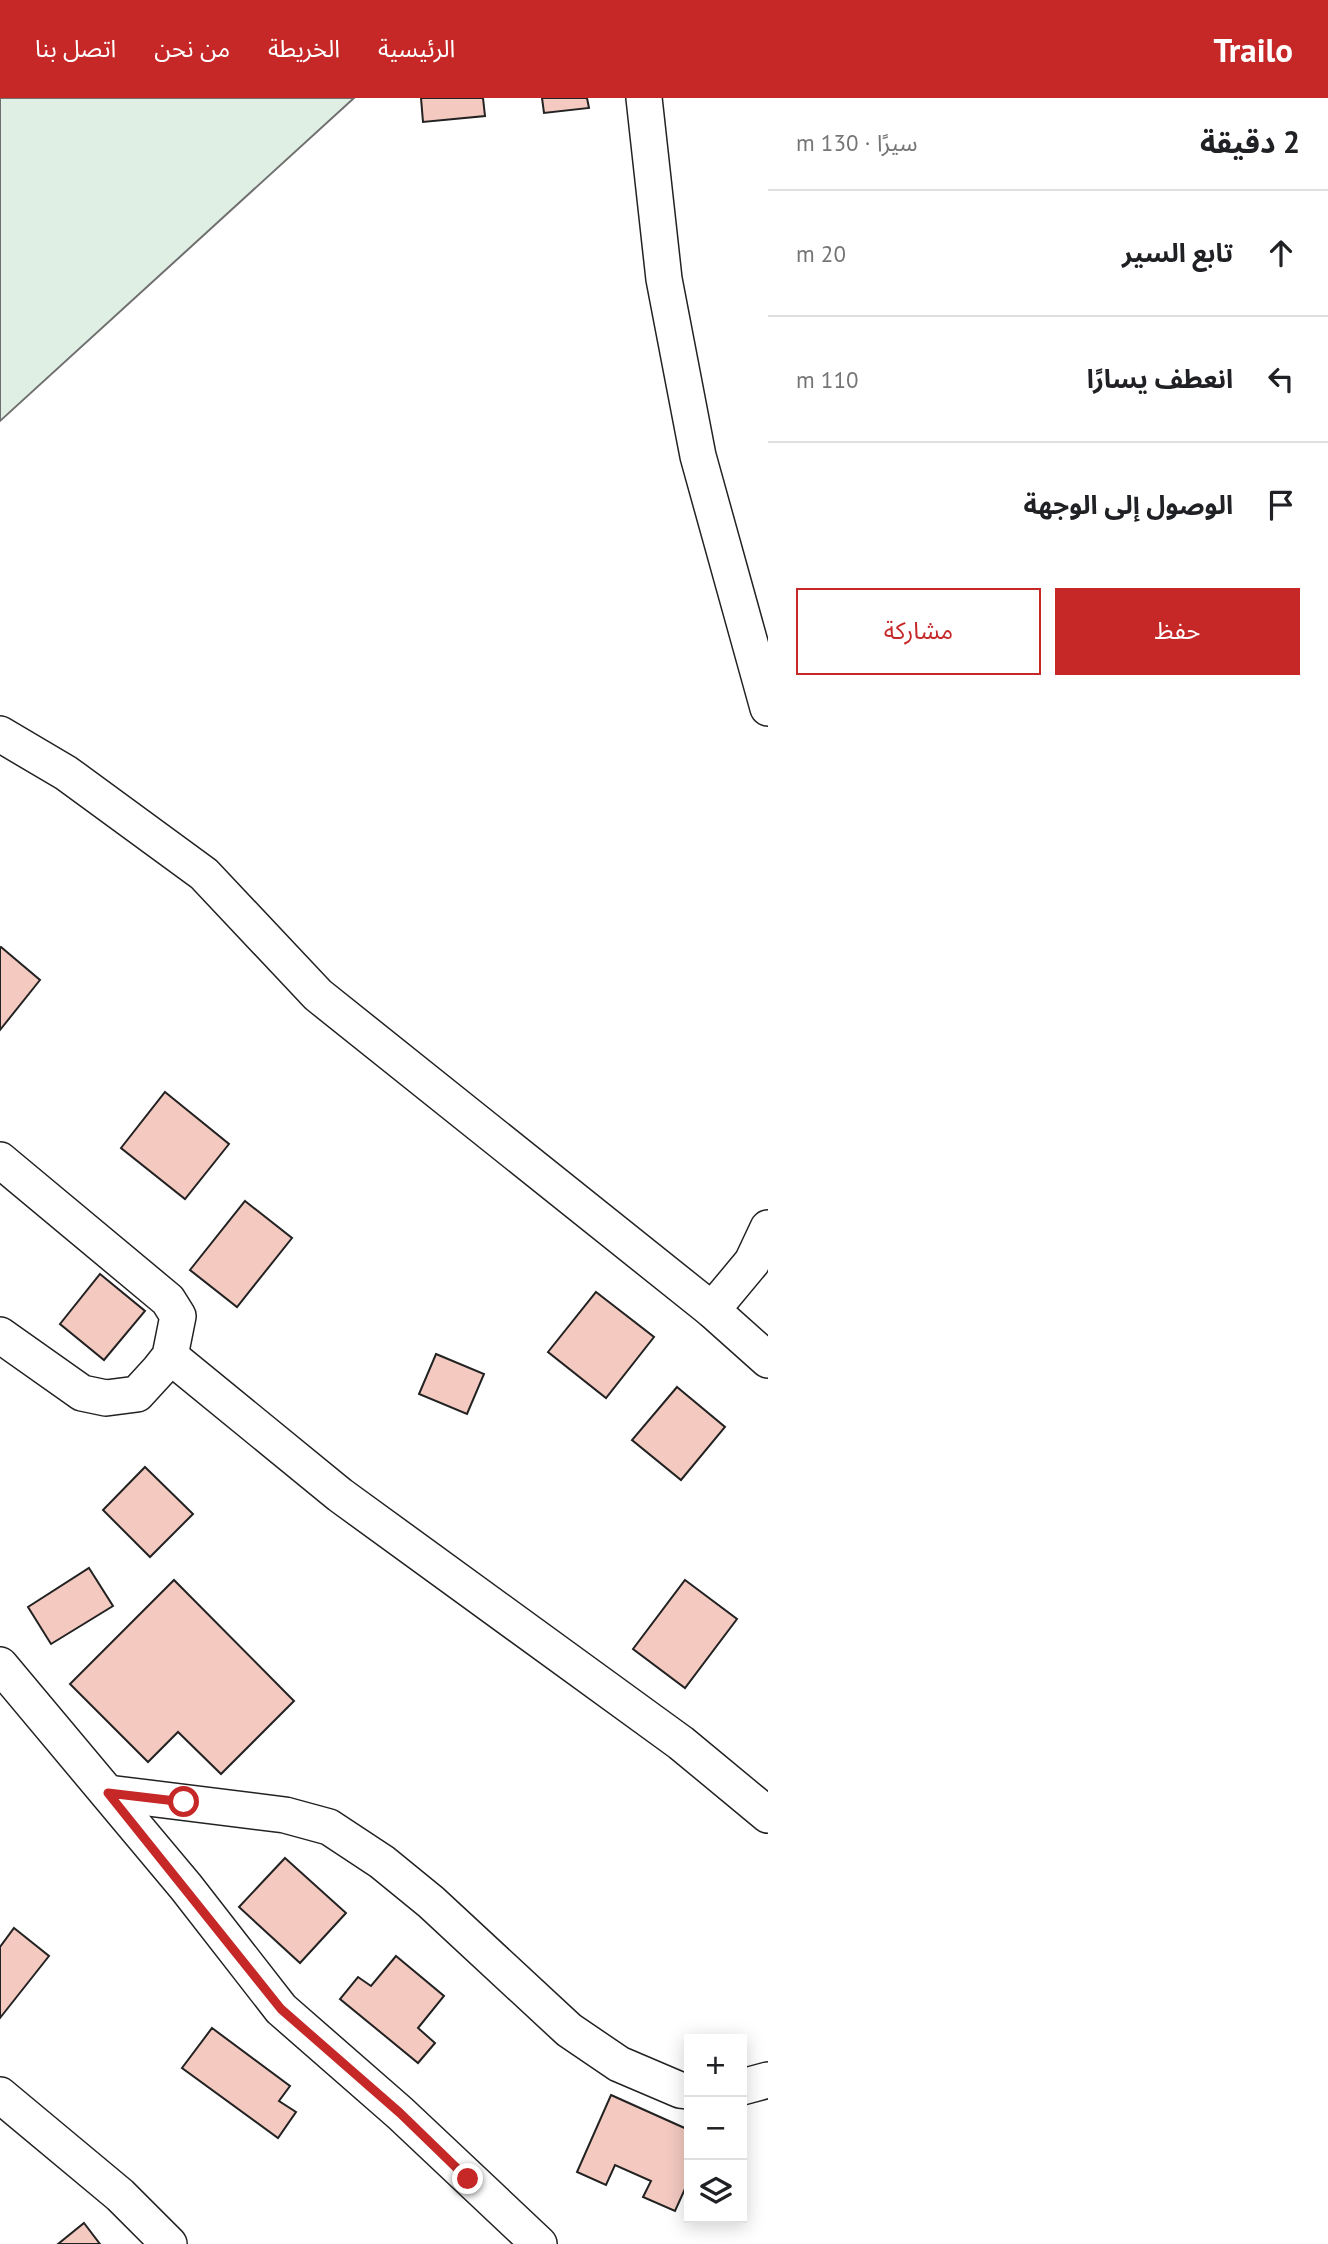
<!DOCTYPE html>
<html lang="ar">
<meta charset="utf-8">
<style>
:root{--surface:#fff;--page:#f6f6f6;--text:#202124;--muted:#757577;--line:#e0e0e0;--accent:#c62828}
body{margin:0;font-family:"PT Sans","Noto Sans Arabic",sans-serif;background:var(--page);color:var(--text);direction:rtl}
.controls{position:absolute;right:21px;bottom:21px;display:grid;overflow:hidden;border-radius:0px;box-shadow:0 4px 18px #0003}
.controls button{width:63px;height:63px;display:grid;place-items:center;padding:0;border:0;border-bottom:2px solid var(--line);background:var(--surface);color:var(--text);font:35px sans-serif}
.stop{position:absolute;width:21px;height:21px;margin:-16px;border:5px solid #c62828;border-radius:50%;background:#fff}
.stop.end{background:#c62828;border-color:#fff;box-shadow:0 2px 7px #0008}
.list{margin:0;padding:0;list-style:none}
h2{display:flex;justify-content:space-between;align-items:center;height:91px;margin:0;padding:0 28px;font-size:30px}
h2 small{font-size:23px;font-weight:400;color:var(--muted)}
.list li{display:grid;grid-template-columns:46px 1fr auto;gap:21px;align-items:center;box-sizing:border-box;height:126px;padding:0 28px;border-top:2px solid var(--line)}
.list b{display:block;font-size:26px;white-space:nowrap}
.list em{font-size:23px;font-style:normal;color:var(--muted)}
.actions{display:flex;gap:14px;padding:21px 28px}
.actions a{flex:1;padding:16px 0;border:2px solid var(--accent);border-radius:0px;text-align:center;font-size:24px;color:var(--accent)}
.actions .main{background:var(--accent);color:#fff}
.icon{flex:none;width:38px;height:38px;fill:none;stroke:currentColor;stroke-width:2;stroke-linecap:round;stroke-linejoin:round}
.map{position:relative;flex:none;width:768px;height:2146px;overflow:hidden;direction:ltr}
header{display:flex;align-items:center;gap:42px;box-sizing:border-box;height:98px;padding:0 35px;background:var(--accent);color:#fff}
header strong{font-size:33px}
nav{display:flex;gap:38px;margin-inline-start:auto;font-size:24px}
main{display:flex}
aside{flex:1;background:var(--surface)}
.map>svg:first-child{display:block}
.green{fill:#e0efe3;stroke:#6f6f6f;stroke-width:2}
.building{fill:#f3c9c0;stroke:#222;stroke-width:2}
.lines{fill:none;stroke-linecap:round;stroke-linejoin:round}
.minor-casing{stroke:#222;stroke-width:38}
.minor{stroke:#fff;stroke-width:35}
.route{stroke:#c62828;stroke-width:9}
</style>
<header>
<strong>Trailo</strong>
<nav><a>الرئيسية</a><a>الخريطة</a><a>من نحن</a><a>اتصل بنا</a></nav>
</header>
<main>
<aside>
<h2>2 دقيقة<small>سيرًا · 130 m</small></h2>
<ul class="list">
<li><svg class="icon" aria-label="ahead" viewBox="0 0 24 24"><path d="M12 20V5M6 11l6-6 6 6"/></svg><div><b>تابع السير</b></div><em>20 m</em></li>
<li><svg class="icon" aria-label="left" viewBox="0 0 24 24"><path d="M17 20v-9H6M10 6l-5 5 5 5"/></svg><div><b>انعطف يسارًا</b></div><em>110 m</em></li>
<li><svg class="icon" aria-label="arrive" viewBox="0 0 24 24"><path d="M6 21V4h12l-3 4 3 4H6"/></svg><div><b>الوصول إلى الوجهة</b></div></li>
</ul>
<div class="actions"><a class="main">حفظ</a><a>مشاركة</a></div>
</aside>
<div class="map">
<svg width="768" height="2146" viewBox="0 0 768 2146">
<rect width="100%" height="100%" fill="#fff"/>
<path class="green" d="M0,0H354L0,323Z"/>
<g class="building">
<path d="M421,0H483L485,18L423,24Z"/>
<path d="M542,0H587L589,10L544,15Z"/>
<path d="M1,849L40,882L0,932V850Z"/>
<path d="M165,994L229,1046L185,1101L121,1050Z"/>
<path d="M245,1103L292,1140L237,1209L190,1172Z"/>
<path d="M100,1176L145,1213L104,1262L60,1226Z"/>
<path d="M596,1194L654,1239L606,1300L548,1254Z"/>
<path d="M436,1256L484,1276L467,1316L419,1296Z"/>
<path d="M677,1289L725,1329L681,1382L632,1342Z"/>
<path d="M145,1369L193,1416L150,1459L103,1412Z"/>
<path d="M89,1470L113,1508L51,1546L28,1509Z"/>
<path d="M174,1482L294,1603L221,1676L178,1634L148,1664L70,1586Z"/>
<path d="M685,1482L737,1521L685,1590L633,1551Z"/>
<path d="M285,1760L346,1815L300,1865L239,1809Z"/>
<path d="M14,1830L49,1858L0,1920V1849Z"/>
<path d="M396,1858L444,1898L418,1930L435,1945L418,1965L340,1901L358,1879L371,1888Z"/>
<path d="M212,1930L290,1988L279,2003L296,2014L278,2040L182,1970Z"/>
<path d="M611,1997L689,2032V2082L675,2113L643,2099L651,2083L615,2067L606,2087L577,2074Z"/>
<path d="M84,2125L100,2146H58Z"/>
</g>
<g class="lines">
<g class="minor-casing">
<g id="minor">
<path d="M644,0L664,181L698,358L768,610"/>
<path d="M0,636L66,675L204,776L318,897L712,1212L768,1262"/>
<path d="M0,1062L168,1202L178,1218L170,1258L159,1272L137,1296L106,1300L82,1295L0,1237"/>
<path d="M712,1212L752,1164L768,1130"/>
<path d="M170,1258L340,1397L681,1645L768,1717"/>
<path d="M0,1567L186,1789L281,1911L400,2015L539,2146"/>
<path d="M108,1695L285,1717L329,1729L382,1764L431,1804L569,1932L619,1966L680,1992L689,1993"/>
<path d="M742,1989L768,1982"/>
<path d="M0,1997L120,2097L169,2146"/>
</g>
</g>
<use href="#minor" class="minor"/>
</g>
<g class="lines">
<path class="route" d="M184,1704L108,1695L281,1911L400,2015L468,2081"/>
</g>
</svg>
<div class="controls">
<button>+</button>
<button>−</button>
<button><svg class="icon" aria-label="layers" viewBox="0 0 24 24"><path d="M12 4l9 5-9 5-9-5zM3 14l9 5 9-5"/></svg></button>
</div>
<div class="stop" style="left:184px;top:1704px"></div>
<div class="stop end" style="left:468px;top:2081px"></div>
</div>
</main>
